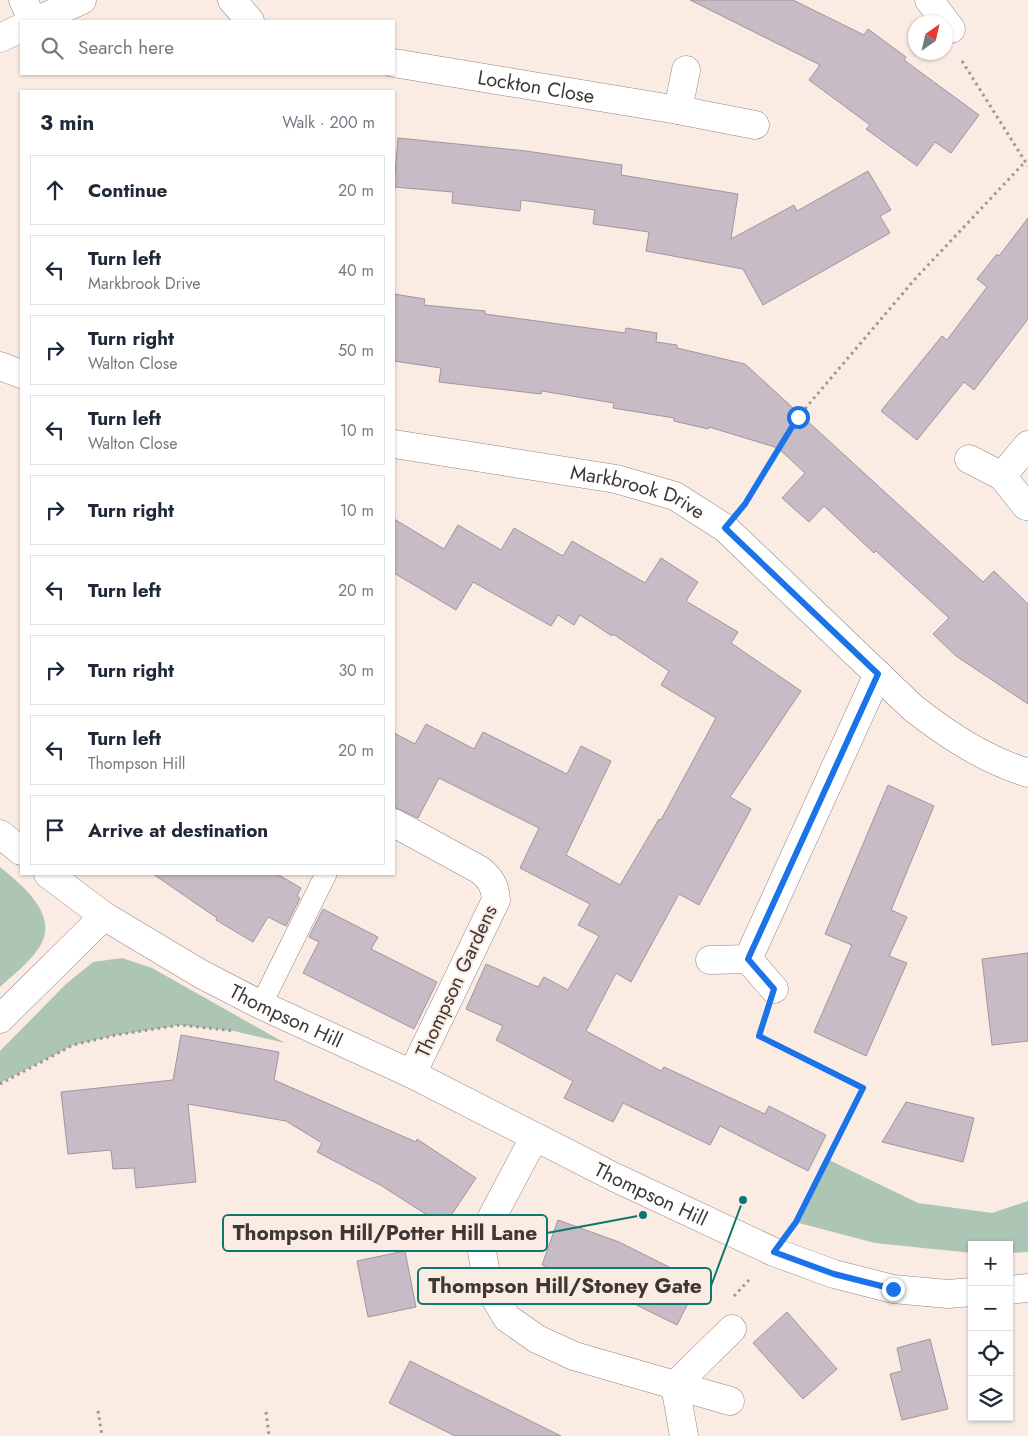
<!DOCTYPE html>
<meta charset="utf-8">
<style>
:root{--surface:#fff;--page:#f2f2f3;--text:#1f2937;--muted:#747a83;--line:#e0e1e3}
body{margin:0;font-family:Jost,sans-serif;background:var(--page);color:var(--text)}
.controls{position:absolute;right:15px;bottom:15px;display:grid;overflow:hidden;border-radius:0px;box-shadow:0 1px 4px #0004}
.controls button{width:45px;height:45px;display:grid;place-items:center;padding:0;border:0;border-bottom:1px solid var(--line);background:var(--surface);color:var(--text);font:25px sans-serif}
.compass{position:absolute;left:908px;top:15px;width:45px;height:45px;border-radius:50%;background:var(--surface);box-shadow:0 1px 4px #0004;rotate:34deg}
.stop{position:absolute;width:15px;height:15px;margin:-11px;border:4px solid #1a73e8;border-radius:50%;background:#fff}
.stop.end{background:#1a73e8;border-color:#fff;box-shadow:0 1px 5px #0008}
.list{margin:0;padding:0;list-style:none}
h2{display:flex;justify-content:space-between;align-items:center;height:65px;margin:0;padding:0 20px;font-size:21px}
h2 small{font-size:16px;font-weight:400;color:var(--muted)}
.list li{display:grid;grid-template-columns:32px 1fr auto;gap:15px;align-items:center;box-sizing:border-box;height:70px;margin:0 10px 10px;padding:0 10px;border:1px solid var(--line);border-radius:0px}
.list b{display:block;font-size:19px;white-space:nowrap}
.list p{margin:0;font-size:16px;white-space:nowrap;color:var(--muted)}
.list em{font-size:16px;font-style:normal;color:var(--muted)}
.icon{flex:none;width:28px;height:28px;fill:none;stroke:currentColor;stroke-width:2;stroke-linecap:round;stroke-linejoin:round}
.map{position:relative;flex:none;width:1028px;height:1436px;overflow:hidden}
.search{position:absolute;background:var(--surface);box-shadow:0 1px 4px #0004;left:20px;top:20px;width:375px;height:55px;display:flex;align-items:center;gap:12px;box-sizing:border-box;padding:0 18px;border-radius:0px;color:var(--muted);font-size:19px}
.panel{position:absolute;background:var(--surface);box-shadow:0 1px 4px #0004;left:20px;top:90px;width:375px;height:785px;border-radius:0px}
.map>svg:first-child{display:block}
.green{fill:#adc5b4}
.building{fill:#c7bbc6;stroke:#a195a0}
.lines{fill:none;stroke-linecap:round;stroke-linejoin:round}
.lane-casing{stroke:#958680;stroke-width:22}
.street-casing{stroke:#958680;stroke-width:29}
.path{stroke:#9f948f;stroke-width:3;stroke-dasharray:2.5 4;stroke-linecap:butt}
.lane{stroke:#fff;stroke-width:21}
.street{stroke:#fff;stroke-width:28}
.route{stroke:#1a73e8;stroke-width:6}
.labels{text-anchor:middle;stroke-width:4;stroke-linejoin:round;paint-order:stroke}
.street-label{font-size:20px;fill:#3e3835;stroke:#faebe3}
.leader{fill:none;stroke:#0f766e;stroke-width:2}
.callout-dot{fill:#0f766e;stroke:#faebe3;stroke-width:2}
.callout{fill:#faebe3;stroke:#0f766e;stroke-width:2}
.callout-label{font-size:21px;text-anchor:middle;font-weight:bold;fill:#3e3835}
</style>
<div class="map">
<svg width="1028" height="1436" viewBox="0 0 1028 1436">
<rect width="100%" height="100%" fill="#faebe3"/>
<g class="green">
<path d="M0,867C23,886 64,918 36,952C26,965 12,976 0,987Z"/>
<path d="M122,958L152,968L285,1043L234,1031L180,1025L116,1035L73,1045L0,1083V1051L66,984L93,962Z"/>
<path d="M827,1159L918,1203L992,1213L1028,1201V1252L1009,1253V1245H972V1253L875,1243L795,1222Z"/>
</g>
<g class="building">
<path d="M690,0H793L864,35L868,29L906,57L904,60L979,115L951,153L935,142L917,166L866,129L870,125L809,80L820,65Z"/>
<path d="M398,138L526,151L622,165L621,175L738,194L731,239L794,205L797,211L868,171L891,210L880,216L890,233L763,305L743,269L646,251L649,232L593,224L595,210L521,200L520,211L452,203L453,192L394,187Z"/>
<path d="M1028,218V319L974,390L964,382L917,440L881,411L942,336L947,340L987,287L977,279L997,254L999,256Z"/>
<path d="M394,294L425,299L424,305L485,311V314L625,333L626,328L657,333L656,342L677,345V348L745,364L983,582L994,571L1028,604V704L956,656L933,634L949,618L876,551L874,553L824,506L809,522L782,498L805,473L778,448L709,427L708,429L674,421V418L613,408L614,403L542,391L541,394L439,382L441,368L394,361Z"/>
<path d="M394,519L444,549L458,525L501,550L514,528L563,556L572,541L645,583L661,558L698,582L686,601L738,632L731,643L801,691L730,797L751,809L699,905L679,894L631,982L616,973L586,1031L661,1071L664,1067L765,1114L769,1106L826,1135L808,1171L720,1126L710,1145L623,1103L613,1122L564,1098L573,1081L496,1040L503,1026L466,1009L486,964L538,987L544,977L568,990L599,936L578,925L590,904L520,868L539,828L439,778L418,818L394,807V733L415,744L426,724L474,749L483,732L567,774L581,746L611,761L566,855L620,885L659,819L661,820L716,718L661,685L669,671L613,634L612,636L580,615L574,625L558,615L551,626L473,582L456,610L394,573Z"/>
<path d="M888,785L934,806L891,910L907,917L889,956L907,963L866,1056L814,1032L852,945L825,934Z"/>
<path d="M153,874H277L301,888L297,896L300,898L286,926L268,917L253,942L216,920L217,918Z"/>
<path d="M323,909L378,937L371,949L437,982L414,1029L303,973L319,942L309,937Z"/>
<path d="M1028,953V1041L992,1045L982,959Z"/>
<path d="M181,1035L279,1052L274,1080L416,1142L417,1139L476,1178L444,1226L382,1186L317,1152L322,1143L286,1121L188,1104L196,1182L136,1188L134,1168L113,1169L111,1150L68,1154L61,1092L173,1080Z"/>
<path d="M906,1102L974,1118L963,1162L882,1142Z"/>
<path d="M558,1220L619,1242L699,1282L677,1325L594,1284L542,1265Z"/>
<path d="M405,1251L416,1307L368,1317L357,1261Z"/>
<path d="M787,1312L837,1369L803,1399L753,1343Z"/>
<path d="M930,1339L948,1409L902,1420L890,1374L902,1371L897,1348Z"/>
<path d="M410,1361L561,1436H455L389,1403Z"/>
</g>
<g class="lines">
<g class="lane-casing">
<path id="lane" d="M261,1005L326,874"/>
</g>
<g class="street-casing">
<g id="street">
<path d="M23,0L33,21"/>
<path d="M232,0L250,21"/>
<path d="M929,0L951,29"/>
<path d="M36,21L82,0"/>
<path d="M0,38L21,28"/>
<path id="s1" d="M394,63L678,110L755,125"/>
<path d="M678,110L686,70"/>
<path d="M0,366L21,374"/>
<path id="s2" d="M394,444L616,479L675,496L725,528L913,708C949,736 984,759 1028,773"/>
<path d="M969,459L1002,476L1026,506"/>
<path d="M1002,476L1028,445"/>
<path d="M394,823L480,870C491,879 495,886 496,900L412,1074"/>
<path d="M0,834L21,851"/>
<path id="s3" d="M48,874L104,916L201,974L261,1005L412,1074L614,1177L774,1252L834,1274L893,1289L948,1294L972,1292"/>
<path d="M748,959L878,674"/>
<path d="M710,960L748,959L774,989"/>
<path d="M0,1019L104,916"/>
<path d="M534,1138L492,1217L482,1251L488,1286L507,1318L537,1339L574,1356L730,1401"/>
<path d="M1009,1290L1028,1288"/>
<path d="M684,1436L675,1385L732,1329"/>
</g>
</g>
<g class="path">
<path d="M962,61L1028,166"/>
<path d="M746,502L798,417L915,279L1024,163"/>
<path d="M764,1020L759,1036L863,1088L795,1223"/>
<path d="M0,1084L73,1045L116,1035L180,1025L235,1031"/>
<path d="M734,1296L750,1279"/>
<path d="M98,1411L102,1436"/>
<path d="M266,1412L269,1436"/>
</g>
<use href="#lane" class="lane"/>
<use href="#street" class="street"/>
</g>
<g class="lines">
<path class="route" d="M798,417L745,504L725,528L878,674L748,959L774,989L759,1036L863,1088L796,1222L774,1252L834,1274L893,1289"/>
</g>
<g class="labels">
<g class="street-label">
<text dy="7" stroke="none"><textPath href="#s1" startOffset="144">Lockton Close</textPath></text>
<text dy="7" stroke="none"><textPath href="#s2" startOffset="249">Markbrook Drive</textPath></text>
<text transform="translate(456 981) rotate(-65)" y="7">Thompson Gardens</text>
<text dy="7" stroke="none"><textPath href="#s3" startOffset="278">Thompson Hill</textPath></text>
<text dy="7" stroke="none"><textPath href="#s3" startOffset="684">Thompson Hill</textPath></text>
</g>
</g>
<path class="leader" d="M643 1215L547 1233M743 1200L711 1286"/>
<g class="callout-dot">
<circle cx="643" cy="1215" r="5"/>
<circle cx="743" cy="1200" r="5"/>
</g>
<g class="callout">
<rect x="223" y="1215" width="324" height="36" rx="5"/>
<rect x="418" y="1268" width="293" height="36" rx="5"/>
</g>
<g class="callout-label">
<text x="385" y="1240">Thompson Hill/Potter Hill Lane</text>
<text x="565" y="1293">Thompson Hill/Stoney Gate</text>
</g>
</svg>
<div class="controls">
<button>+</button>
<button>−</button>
<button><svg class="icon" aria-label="locate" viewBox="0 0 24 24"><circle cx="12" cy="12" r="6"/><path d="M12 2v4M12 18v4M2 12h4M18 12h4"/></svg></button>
<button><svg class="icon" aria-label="layers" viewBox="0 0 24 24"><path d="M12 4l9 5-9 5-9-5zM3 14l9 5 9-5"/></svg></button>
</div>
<svg class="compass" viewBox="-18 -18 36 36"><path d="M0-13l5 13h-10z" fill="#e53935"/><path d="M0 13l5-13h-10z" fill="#747a83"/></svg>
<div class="stop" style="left:798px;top:417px"></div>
<div class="stop end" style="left:893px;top:1289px"></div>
<div class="search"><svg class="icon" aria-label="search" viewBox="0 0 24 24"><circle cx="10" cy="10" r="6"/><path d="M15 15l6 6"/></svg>Search here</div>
<section class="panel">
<h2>3 min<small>Walk · 200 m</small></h2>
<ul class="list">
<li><svg class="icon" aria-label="ahead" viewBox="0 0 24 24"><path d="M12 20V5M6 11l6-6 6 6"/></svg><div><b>Continue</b></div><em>20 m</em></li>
<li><svg class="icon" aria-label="left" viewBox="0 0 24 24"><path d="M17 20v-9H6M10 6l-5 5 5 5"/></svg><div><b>Turn left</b><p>Markbrook Drive</p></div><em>40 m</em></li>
<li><svg class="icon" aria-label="right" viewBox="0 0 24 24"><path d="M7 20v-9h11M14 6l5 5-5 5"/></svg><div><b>Turn right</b><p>Walton Close</p></div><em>50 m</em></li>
<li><svg class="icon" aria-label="left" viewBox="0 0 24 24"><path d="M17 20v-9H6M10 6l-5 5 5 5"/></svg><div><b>Turn left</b><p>Walton Close</p></div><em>10 m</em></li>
<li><svg class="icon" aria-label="right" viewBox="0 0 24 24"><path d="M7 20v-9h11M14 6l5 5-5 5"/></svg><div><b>Turn right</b></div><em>10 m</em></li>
<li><svg class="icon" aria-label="left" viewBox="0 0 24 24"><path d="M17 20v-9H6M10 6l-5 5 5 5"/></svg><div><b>Turn left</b></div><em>20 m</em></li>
<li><svg class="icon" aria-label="right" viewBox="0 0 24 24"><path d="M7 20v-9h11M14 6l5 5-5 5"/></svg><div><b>Turn right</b></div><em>30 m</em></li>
<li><svg class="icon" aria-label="left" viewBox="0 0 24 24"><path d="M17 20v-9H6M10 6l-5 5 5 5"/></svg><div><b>Turn left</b><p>Thompson Hill</p></div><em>20 m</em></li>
<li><svg class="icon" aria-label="arrive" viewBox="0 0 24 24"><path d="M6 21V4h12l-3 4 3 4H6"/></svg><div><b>Arrive at destination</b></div></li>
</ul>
</section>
</div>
